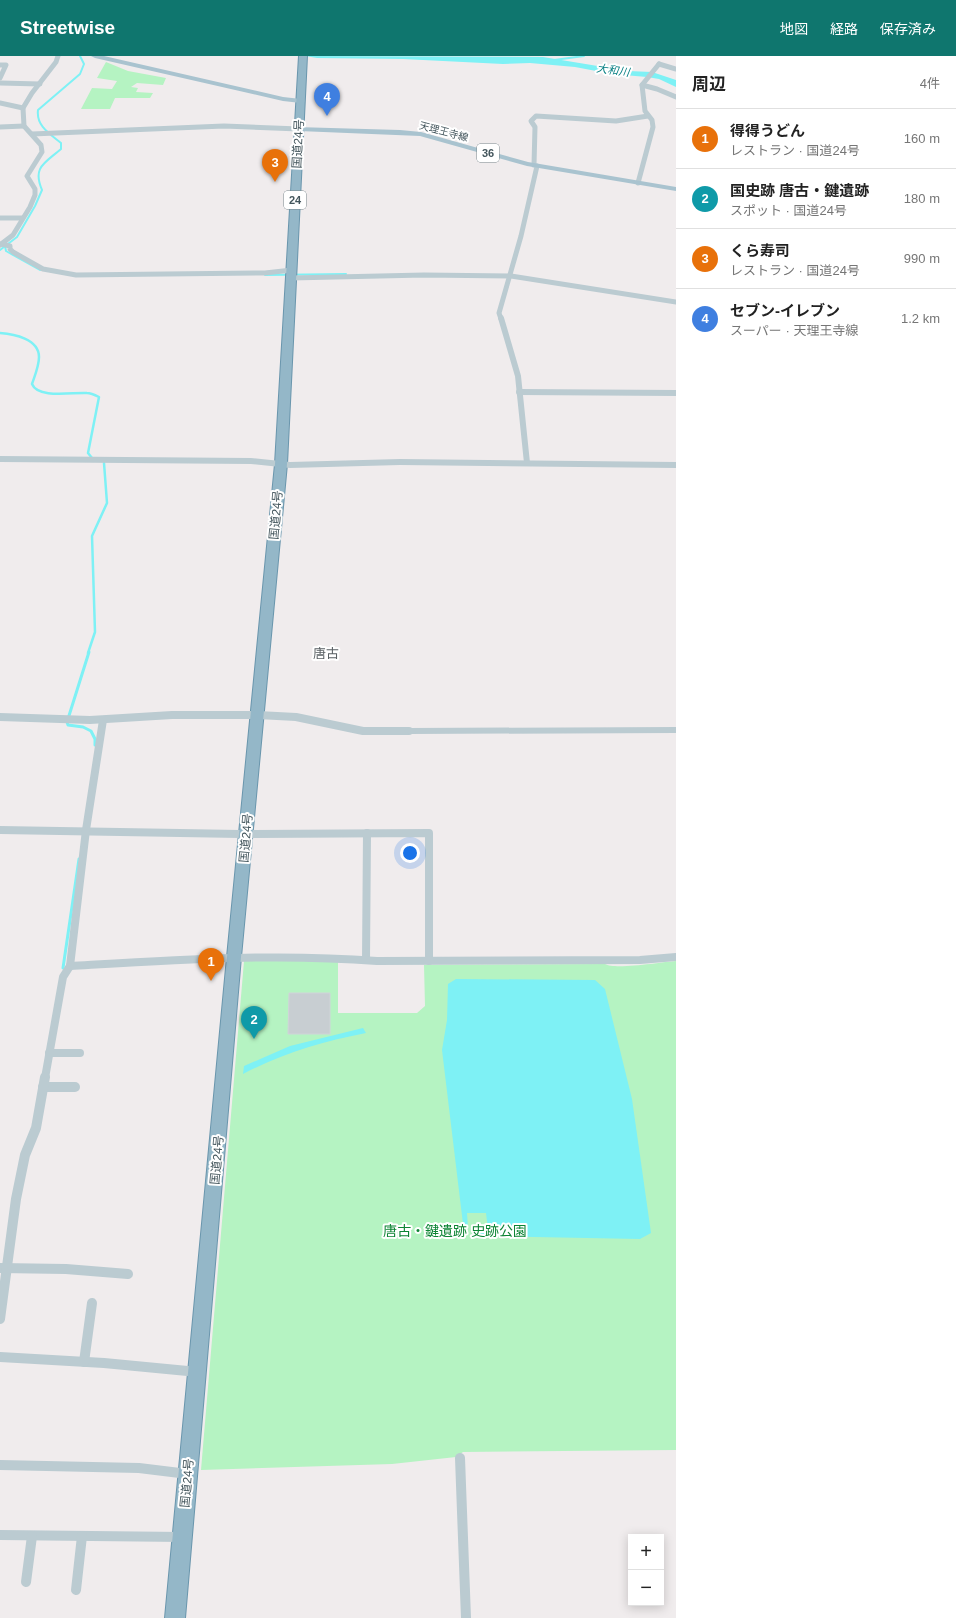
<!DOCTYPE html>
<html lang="ja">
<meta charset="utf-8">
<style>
:root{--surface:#fff;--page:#f2f2f2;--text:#222;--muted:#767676;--line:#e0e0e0;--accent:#0f766e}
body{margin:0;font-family:Helvetica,"Noto Sans JP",sans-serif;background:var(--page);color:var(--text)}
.controls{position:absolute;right:12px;bottom:12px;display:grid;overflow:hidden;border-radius:0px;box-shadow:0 2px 10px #0003}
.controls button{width:36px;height:36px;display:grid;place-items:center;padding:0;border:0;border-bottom:1px solid var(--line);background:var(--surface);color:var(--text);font:20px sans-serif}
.you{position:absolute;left:410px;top:797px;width:14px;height:14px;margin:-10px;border:3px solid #fff;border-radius:50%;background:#1a73e8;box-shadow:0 0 0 6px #1a73e833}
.badge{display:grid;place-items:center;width:26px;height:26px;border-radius:50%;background:var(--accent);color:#fff;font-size:13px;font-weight:700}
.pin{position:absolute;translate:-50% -33px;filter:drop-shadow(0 1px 2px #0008)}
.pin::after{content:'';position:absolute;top:21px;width:14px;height:12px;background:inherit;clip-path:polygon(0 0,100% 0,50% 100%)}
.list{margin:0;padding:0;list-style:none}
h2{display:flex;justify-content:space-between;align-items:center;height:52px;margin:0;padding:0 16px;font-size:17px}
h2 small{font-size:13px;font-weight:400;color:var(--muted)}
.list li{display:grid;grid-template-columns:26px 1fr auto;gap:12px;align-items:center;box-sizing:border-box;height:60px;padding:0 16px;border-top:1px solid var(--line)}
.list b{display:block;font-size:15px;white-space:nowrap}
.list p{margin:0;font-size:13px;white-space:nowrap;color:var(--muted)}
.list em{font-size:13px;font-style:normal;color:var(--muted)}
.map{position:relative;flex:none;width:676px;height:1562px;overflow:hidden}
header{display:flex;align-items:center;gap:24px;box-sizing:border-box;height:56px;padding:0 20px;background:var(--accent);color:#fff}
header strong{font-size:19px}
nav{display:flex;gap:22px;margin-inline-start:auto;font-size:14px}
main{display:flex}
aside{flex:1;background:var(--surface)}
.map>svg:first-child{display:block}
.green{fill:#b5f3c2}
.water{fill:#7ef1f5}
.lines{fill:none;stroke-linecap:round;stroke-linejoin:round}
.stream-far2{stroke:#7ef1f5;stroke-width:2}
.stream-far1{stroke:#7ef1f5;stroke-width:2.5}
.stream{stroke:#7ef1f5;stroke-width:3}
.building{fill:#c8ced2;stroke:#d0d4d9}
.trunk-casing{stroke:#6a96ad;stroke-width:2}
.minor-far3{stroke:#bbcbd1;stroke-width:5}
.minor-far2{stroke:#bbcbd1;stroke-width:6}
.minor-far1{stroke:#bbcbd1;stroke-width:8}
.minor{stroke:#bbcbd1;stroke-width:10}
.tertiary{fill:#bbcbd1;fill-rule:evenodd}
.primary{fill:#a9c3cf;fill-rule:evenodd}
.trunk{fill:#94b7c8;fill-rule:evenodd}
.labels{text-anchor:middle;stroke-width:4;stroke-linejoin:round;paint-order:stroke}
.far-street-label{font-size:10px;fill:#43555c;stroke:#fff}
.far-water-label{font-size:11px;font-style:italic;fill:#057e82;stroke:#fff}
.shield{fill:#fff;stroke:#7b888d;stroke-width:1}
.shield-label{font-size:11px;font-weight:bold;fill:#43555c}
.street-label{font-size:12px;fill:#43555c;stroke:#fff}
.neighbourhood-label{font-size:13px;fill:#595f63;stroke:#fff}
.near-park-label{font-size:14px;fill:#0d8434;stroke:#fff}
</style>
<header>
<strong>Streetwise</strong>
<nav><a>地図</a><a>経路</a><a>保存済み</a></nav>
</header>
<main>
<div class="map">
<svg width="676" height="1562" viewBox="0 0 676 1562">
<rect width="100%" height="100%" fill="#f0eced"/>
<g class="green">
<path d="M106,6L128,15L166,22L163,29L137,27L131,31L138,32L136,36L153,37L150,42H115L110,53H81L92,32L112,33L117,25L97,22Z"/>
<path d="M338,903V957H417L425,950L424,909L605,908C615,914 662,906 676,905V1394L463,1396L456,1401L392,1408L201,1414L244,905Z"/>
</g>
<g class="water">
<path d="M305,0L543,1L628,15L652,16L676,24V31L659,23L647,21L612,18L575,11L530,7L503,8L403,3L317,2Z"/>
<path d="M456,923L595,924L605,933L632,1043L651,1177L640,1183L478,1180L472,1175L488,1174L486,1157H467L468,1172L463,1168L442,994L447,964L448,928Z"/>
<path d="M363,972L366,977C320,986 284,997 243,1018L244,1010L290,990Z"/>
</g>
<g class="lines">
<g class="stream-far2">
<path d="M554,4L584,0"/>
<path d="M5,190L6,195L40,214"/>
<path d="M0,194L17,181L35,150L42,134C32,111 45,107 61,93V87C50,78 36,70 38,54L80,18L84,8L80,0"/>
<path d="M265,219L346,218"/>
</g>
<g class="stream-far1">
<path d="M0,277C14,278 39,283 39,301C39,310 35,319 32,328C38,343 73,336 87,337C91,337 95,339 99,341L88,397L92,402"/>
<path d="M88,597L95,576L92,480L107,447L104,407"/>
</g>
<g class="stream">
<path d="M89,596L67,666L68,669L83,671L91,675L95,683V689"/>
<path d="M63,912L79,803"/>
</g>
</g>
<path class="building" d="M289,937H330V978H288Z"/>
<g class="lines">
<g class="trunk-casing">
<path id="trunk" d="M299,0H307L287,408L241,901L185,1562H165L227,901L275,408Z"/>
</g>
<g class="minor-far3">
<path d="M659,8L676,13"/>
<path d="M0,9H6L0,22"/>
<path d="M0,27L40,28"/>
<path d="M642,29L657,33L676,41"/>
<path d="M0,47L23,52"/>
<path d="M0,71L24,70"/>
<path d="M32,78L224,70L299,73"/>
<path d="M534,109L535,71L531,65L536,60L616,65L648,60"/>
<path d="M638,127L653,71L652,64L645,55L642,29L659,8"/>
<path d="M0,162H22"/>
<path d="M1,188L10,190V193L13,196L43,213L76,219L265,217L292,214"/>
<path d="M0,189L13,179L30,151L35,139V133L27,120L42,96L41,89L24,70L23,52L32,37L56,6L58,0"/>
<path d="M291,222L424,219L511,220L676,246"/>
<path d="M501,263L499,257L521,180L537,110"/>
</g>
<g class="minor-far2">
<path d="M501,262L518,320L527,407"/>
<path d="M519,336L676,337"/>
</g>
<g class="minor-far1">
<path d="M0,661L90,664L172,659H258L296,661L363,675H409"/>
<path d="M0,774L240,778L429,777V905"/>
<path d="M366,904L367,777"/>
<path d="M70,910C173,904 274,897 377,905L640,904L676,901"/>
<path d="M49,997H80"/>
<path d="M45,1022L63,921L70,910L86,774L103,664"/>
</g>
<g class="minor">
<path d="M43,1031H75"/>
<path d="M0,1212L66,1213L128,1218"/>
<path d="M0,1263L16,1143L25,1099L36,1072L45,1021"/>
<path d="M0,1301L104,1307L198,1316"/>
<path d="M84,1306L92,1247"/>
<path d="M460,1402L466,1562"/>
<path d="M0,1409L139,1412L188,1418"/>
<path d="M0,1479L183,1481"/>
<path d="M26,1526L32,1480"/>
<path d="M76,1534L82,1480"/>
</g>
<g class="tertiary">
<path d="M0,400L251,402L290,406L400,403L676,406V412L400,409L290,412L251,408L0,406Z"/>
<path d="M676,671V677L409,678L404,675L409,672Z"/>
</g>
<g class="primary">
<path d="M91,0H104L283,41L301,43L305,45L301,47L283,45L95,2Z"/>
<path d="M296,71L400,74L421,76L528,106L676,131V135L527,110L420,80L299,75H296Z"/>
</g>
<use href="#trunk" class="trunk"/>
</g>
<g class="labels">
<g class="far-street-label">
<text transform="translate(444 75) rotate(15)" y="4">天理王寺線</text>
</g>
<g class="far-water-label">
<text transform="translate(613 14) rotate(8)" y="4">大和川</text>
</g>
<g class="shield">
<rect x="477" y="88" width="22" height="18" rx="3"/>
<rect x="284" y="135" width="22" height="18" rx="3"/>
</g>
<g class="shield-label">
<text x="488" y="101">36</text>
<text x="295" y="148">24</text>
</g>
<g class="street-label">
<text transform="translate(298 88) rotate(-87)" y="4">国道24号</text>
<text transform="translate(276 459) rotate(-85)" y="4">国道24号</text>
<text transform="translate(246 782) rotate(-85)" y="4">国道24号</text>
<text transform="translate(217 1104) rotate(-85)" y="4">国道24号</text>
<text transform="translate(187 1427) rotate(-85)" y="4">国道24号</text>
</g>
<g class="neighbourhood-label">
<text x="326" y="602">唐古</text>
</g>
<g class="near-park-label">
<text x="455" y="1180">唐古・鍵遺跡 史跡公園</text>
</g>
</g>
</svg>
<div class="controls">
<button>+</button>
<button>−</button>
</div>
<div class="you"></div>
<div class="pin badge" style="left:211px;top:925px;background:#e8710a">1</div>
<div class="pin badge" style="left:254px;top:983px;background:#0f9aa8">2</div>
<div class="pin badge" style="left:275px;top:126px;background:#e8710a">3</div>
<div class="pin badge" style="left:327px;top:60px;background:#3f7fe0">4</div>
</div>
<aside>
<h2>周辺<small>4件</small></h2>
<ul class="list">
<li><span class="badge" style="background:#e8710a">1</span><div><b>得得うどん</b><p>レストラン · 国道24号</p></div><em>160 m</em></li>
<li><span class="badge" style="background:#0f9aa8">2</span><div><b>国史跡 唐古・鍵遺跡</b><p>スポット · 国道24号</p></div><em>180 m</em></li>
<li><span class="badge" style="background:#e8710a">3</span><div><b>くら寿司</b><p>レストラン · 国道24号</p></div><em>990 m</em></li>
<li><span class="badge" style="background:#3f7fe0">4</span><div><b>セブン-イレブン</b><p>スーパー · 天理王寺線</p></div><em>1.2 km</em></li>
</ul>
</aside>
</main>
